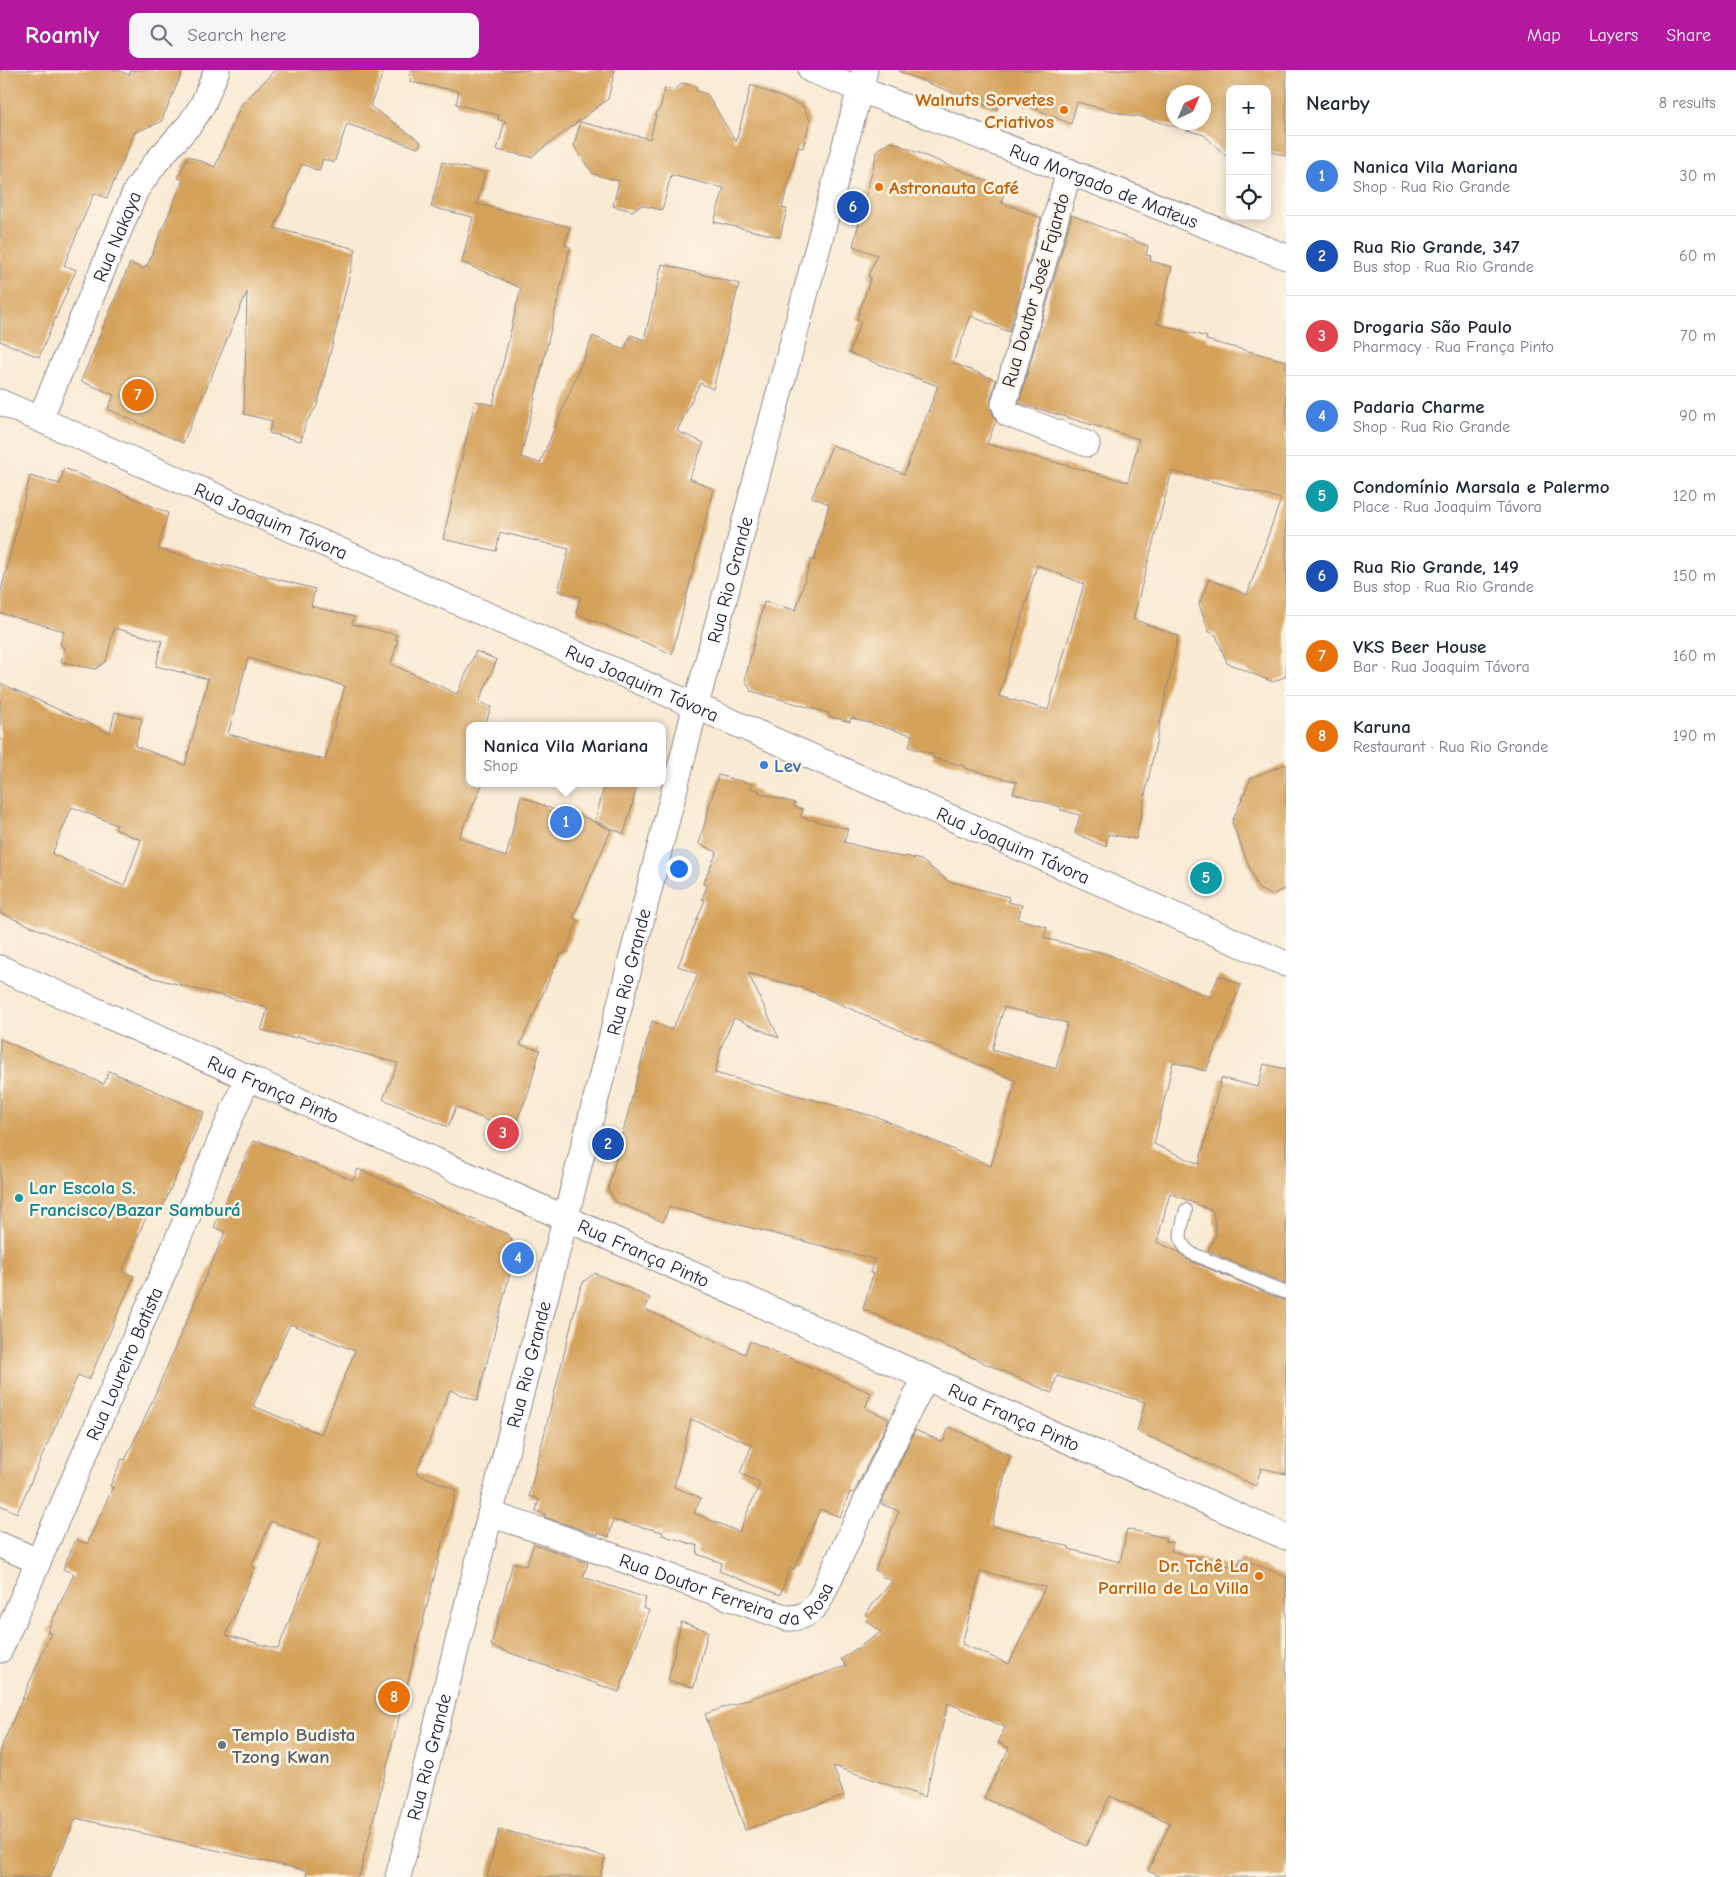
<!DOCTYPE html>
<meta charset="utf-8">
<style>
:root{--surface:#fff;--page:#f6f6f7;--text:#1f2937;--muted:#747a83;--line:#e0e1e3;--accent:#b5179e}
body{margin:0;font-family:"Comic Neue",sans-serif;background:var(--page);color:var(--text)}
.controls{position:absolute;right:15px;top:15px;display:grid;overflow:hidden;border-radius:10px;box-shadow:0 2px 12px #0003}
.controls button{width:45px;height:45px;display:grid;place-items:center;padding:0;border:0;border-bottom:1px solid var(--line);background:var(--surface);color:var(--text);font:25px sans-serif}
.compass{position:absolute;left:1166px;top:15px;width:45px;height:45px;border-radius:50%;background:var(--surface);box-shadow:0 2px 12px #0003;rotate:44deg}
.you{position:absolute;left:678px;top:798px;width:18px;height:18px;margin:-12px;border:4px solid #fff;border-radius:50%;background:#1a73e8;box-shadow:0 0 0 8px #1a73e833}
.badge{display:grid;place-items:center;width:32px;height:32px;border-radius:50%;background:var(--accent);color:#fff;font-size:16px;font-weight:700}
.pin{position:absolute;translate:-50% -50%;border:2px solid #fff;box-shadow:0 1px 5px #0006}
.popup{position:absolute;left:466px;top:652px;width:200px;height:65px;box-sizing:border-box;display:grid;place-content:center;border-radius:10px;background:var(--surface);filter:drop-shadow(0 1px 4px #0005);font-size:16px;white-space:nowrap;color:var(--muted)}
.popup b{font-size:19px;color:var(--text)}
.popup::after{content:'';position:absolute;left:50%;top:100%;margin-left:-10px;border:10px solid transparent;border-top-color:var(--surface)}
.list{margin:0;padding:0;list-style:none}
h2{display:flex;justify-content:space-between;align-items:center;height:65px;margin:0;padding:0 20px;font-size:21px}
h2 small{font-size:16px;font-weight:400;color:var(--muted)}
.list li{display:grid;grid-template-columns:32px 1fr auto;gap:15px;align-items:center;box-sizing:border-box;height:80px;padding:0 20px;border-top:1px solid var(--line)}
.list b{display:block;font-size:19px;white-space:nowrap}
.list p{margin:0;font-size:16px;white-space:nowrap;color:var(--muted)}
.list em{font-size:16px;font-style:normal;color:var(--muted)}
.icon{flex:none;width:28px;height:28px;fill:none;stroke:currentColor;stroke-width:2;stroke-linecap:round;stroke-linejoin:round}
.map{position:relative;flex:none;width:1286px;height:1807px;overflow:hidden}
header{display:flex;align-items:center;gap:30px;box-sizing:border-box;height:70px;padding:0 25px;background:var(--accent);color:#fff}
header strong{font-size:24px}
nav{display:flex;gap:28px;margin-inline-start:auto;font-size:18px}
.search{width:350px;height:45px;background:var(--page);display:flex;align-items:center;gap:12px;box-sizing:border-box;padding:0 18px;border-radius:10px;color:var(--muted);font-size:19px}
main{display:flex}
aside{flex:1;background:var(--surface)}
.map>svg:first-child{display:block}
.building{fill:#d5a25b;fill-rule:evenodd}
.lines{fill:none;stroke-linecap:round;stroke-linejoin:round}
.service-casing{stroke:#8e8688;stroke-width:14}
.minor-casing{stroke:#8e8688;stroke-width:27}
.service{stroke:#fff;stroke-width:12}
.minor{stroke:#fff;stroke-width:25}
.food-dot{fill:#e8710a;stroke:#fcf5e5;stroke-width:2}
.shop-dot{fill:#3f7fe0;stroke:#fcf5e5;stroke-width:2}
.culture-dot{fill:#0f9aa8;stroke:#fcf5e5;stroke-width:2}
.worship-dot{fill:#6b7280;stroke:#fcf5e5;stroke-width:2}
.labels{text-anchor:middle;stroke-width:5;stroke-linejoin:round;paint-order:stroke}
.food-label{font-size:19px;font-weight:bold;fill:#c56008;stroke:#fcf5e5;text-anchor:end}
.street-label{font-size:19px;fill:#22223b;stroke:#fcf5e5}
.shop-label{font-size:19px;font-weight:bold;fill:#366cbe;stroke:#fcf5e5;text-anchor:start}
.culture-label{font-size:19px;font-weight:bold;fill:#0d838f;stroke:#fcf5e5;text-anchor:start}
.worship-label{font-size:19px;font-weight:bold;fill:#5b616d;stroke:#fcf5e5;text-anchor:start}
</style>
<header>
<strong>Roamly</strong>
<div class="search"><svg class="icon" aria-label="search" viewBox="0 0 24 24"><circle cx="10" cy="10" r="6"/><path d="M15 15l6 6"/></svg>Search here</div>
<nav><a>Map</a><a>Layers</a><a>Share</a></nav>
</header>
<main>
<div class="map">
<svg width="1286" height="1807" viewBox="0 0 1286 1807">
<rect width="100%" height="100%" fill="#fcf5e5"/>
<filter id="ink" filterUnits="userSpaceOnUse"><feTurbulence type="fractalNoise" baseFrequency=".02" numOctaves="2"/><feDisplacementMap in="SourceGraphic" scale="10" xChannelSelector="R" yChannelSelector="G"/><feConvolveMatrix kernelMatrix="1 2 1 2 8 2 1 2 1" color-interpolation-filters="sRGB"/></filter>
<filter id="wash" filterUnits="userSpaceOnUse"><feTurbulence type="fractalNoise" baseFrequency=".0096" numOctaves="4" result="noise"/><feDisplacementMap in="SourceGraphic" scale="20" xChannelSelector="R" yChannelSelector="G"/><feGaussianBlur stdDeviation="1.12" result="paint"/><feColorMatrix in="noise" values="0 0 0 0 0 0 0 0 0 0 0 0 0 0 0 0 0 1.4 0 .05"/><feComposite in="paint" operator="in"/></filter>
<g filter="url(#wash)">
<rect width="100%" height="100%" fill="#f9ead4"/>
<g id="blocks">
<g class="building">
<path d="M0,0H118L129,5L131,0H183L161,52L135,62L107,128L94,123L64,195L76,200L39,287L0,271Z"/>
<path d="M275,0H384L370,36L421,72L418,78L347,54L334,93L323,89L319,101L302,94L274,158L356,179L317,336L305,354L301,371L269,363L272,351L244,344L247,222L183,373L108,339L114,325L81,311L130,193L144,199L145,196H147L183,110L178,108L188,86L215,97L241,35Z"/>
<path d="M411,0H615L608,29L531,87L497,80L505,51L498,50L499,45L456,34L459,21L410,12Z"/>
<path d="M900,0H1286V86L1267,81V19H1230V90L1204,65L1135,45V47L1077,32L1071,54L1003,25L997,40L900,2ZM1174,22H1204V52H1174Z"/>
<path d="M683,13L695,16L697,21L707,24L736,72L751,15L803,36L810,50L803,78L798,77L782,138L787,139L780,167L714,152L724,118L671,105L662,140L642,135L632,141L613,136L619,111L593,104L574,76L580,52L650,69L657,41L660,39L665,18L674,20Z"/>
<path d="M892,72L1006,119L1001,132L1041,148L1009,262L971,246L953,293L996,310L990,331L991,339L996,351L987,374L1128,412L1139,369L1019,333L1072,145L1148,176L1146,185L1151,186L1150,191L1172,197L1157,254L1207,267L1206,270L1286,291V606L1273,612L1227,593L1216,565L1209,562L1199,534L1209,509L1247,525L1281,429L1172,401L1133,549L1178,566L1136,769L1108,764L1106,777L1075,763L1080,745L1061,740V737L1013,723L1017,712L964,698L965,696L932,688L933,684L909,677L912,665L851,648L850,652L828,646L829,643L751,621L745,609L764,532L796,540L811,489L814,491L829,434L812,427L832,375L904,404L938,316L849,283L861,251L857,249L871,207L868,206L877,185L853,176L878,79ZM1037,495L1084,514L1048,640L999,626Z"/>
<path d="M442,92L485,103L477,134L570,157L565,175L570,177L521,387L540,393L593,266L624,280L631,265L644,270L662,194L739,214L713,319L700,313L677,361L704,373L689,408L713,419L672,584L576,543L580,527L558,521L569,479L500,462L496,481L443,469L475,331L493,335L521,218L462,192L473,147L431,137Z"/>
<path d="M64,398L168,443L158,479L223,497L224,495L315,519L311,536L354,547L352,554L397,565L395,569L398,570L391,594L457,624L476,581L497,590L479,632L491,637L485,656H470V713H483L459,767L506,787L521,726L571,747L573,742L611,760L573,848L578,850L564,884L561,883L520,975L540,980L528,1024L512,1061L456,1037L448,1057L427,1048L383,1029L398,993L297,966L296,968L292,967V968L261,960L268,938L154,908L0,843V613L110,663L115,642L142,649L135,676L185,695L208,609L156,596L162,571L114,558L106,591L96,599L61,592L64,578L60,574L64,561L0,543V525L30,406L60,414ZM248,588L345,616L325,690L228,664ZM72,737L117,755L115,759L141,770L124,816L52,784Z"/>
<path d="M1286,694V818L1272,825L1258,819L1232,752L1251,708Z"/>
<path d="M718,705L752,714L751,718L760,721L759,723L795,733L794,737L803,739L801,747L848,759L844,772L904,788L905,786L921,790L948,811L1009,827L1008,832L1022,835L1018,849L1047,857L1044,868L1107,884L1210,927L1219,905L1241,915L1206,1001L1173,992L1154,1074L1199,1094L1221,1008L1258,1017L1264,994L1286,999V1214L1208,1181L1216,1165L1213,1141L1170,1123L1157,1172L1179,1182L1188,1190L1286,1231V1404L1261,1398L1256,1416L1137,1361L1145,1332L1057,1306L1052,1323L863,1239L873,1204L870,1203L874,1189L669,1137L663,1152L615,1131L608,1119L652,951L671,960L683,939L698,904L678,896L705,830L702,829L707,816L703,814L717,782L699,774ZM748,903L803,918L1016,1011L991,1096L880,1048L715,1003L722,975L734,948L779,968ZM1004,937L1067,953L1056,999L992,980Z"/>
<path d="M605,713H638L624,764L595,751Z"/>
<path d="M0,969L104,1014L109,1001L204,1042L160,1143L150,1139L122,1201L134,1206L89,1310L78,1305L17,1443L0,1435Z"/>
<path d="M253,1071L258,1073L259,1071L353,1110L358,1099L509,1165L516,1179L477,1331L450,1320L416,1403L456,1420L359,1807H306L307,1801L76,1748L50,1807H0V1680L51,1563L47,1562L74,1504L63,1499L76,1469L87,1474L113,1417L110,1416L122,1389L125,1390L144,1350L225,1162L214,1157ZM290,1254L355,1281L321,1364L253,1336ZM271,1451L321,1471L278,1579L226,1565L255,1497L252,1495Z"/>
<path d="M595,1203L650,1228L645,1239L745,1284L750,1271L871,1323L865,1338L889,1349L854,1423L850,1422L840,1447L820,1439L794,1499L790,1498L780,1525L719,1501L722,1493L697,1484L698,1476L662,1465L663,1462L613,1450L609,1467L598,1463V1465L544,1447L545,1444L536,1441L539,1429L529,1426L580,1219L584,1211ZM691,1349L752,1375L740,1403L760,1413L739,1462L694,1443L701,1428L674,1417Z"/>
<path d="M949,1357L1010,1385L992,1456L1043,1468V1470L1070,1477L1069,1479L1120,1492L1127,1459L1166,1468L1165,1471L1173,1473L1171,1481L1238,1498L1241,1488L1286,1507V1807H1162L1148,1801L1170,1753L1110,1726L1086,1776L984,1728L1009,1678L998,1673L1005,1657L948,1633L925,1727L833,1696L844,1726L745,1760L705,1644L846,1596L841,1589L881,1562L866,1550L869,1547L865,1544L892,1511L881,1506L882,1504L875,1500L899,1441L881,1434L915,1360L943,1372ZM981,1501L1045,1517L1009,1594L962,1574Z"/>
<path d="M534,1474L588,1493L583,1507L646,1528L643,1538L649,1540L619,1622L491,1576L513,1492L526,1496Z"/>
<path d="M681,1552L708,1561L694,1617L668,1611Z"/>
<path d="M499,1759L605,1787L600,1807H487Z"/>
</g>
</g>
</g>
<g filter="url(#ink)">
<use href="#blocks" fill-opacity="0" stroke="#8e8688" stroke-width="1"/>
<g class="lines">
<g class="service-casing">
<path id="service" d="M1186,1140C1182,1158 1174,1170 1191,1183L1286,1223"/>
</g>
<g class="minor-casing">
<g id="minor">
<path id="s1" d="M811,0L1286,187"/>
<path d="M1069,101L1004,334L1008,344L1087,374"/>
<path id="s2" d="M0,332L1286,894"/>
<path id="s3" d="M40,349L136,120L156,92L190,54L202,36L217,0"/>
<path id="s4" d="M0,898L1286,1467"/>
<path id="s5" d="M490,1444L548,1463L787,1548C803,1549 813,1542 821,1527L908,1342L926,1307"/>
<path d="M0,1475L38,1491"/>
<path id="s6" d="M0,1580L248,1007"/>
<path id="s7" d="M398,1807L696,635L865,0"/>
</g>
</g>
<use href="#service" class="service"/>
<use href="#minor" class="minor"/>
</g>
</g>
<g class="food-dot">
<circle cx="1064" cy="40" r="5"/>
<circle cx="879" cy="117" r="5"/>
<circle cx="1259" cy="1506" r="5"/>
</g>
<circle class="shop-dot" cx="764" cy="695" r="5"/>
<circle class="culture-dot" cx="19" cy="1128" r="5"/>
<circle class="worship-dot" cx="222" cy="1675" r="5"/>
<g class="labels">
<g class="food-label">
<text x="1054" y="36">Walnuts Sorvetes<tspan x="1054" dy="22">Criativos</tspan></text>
<text x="889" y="124" text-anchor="start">Astronauta Café</text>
<text x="1249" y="1502">Dr. Tchê La<tspan x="1249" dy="22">Parrilla de La Villa</tspan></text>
</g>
<g class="street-label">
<text dy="7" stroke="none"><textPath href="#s1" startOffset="315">Rua Morgado de Mateus</textPath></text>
<text dy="7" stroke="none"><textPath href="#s3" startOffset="198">Rua Nakaya</textPath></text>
<text transform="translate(1035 220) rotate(-74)" y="7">Rua Doutor José Fajardo</text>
<text dy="7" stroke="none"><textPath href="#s2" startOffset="296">Rua Joaquim Távora</textPath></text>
<text dy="7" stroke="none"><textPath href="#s7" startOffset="1339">Rua Rio Grande</textPath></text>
<text dy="7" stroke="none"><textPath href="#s2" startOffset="701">Rua Joaquim Távora</textPath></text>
<text dy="7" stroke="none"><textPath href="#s2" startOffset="1106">Rua Joaquim Távora</textPath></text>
<text dy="7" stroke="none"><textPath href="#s7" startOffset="934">Rua Rio Grande</textPath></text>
<text dy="7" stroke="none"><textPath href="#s4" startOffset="299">Rua França Pinto</textPath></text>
<text dy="7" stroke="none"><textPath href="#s4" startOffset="704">Rua França Pinto</textPath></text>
<text dy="7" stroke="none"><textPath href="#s6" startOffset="312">Rua Loureiro Batista</textPath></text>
<text dy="7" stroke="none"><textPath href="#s7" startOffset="529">Rua Rio Grande</textPath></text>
<text dy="7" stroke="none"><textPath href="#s4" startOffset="1109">Rua França Pinto</textPath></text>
<text dy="7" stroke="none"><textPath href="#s5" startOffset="255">Rua Doutor Ferreira da Rosa</textPath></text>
<text dy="7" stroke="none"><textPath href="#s7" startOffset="124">Rua Rio Grande</textPath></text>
</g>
<g class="shop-label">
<text x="774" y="702">Lev</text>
</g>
<g class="culture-label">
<text x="29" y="1124">Lar Escola S.<tspan x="29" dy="22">Francisco/Bazar Samburá</tspan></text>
</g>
<g class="worship-label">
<text x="232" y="1671">Templo Budista<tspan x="232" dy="22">Tzong Kwan</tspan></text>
</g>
</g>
</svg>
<div class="controls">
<button>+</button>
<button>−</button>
<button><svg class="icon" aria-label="locate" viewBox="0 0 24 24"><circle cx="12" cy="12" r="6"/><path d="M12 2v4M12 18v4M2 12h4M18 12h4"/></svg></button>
</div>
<svg class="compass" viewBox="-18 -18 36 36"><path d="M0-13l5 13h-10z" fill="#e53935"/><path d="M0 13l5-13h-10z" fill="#747a83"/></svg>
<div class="you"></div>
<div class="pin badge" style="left:566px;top:752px;background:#3f7fe0">1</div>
<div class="popup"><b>Nanica Vila Mariana</b>Shop</div>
<div class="pin badge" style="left:608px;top:1074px;background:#1a4fb4">2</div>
<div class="pin badge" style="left:503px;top:1063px;background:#e0444e">3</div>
<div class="pin badge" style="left:518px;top:1188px;background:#3f7fe0">4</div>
<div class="pin badge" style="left:1206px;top:808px;background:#0f9aa8">5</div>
<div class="pin badge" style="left:853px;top:137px;background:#1a4fb4">6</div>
<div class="pin badge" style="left:138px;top:325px;background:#e8710a">7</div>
<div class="pin badge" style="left:394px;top:1627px;background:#e8710a">8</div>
</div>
<aside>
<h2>Nearby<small>8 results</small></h2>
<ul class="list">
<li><span class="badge" style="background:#3f7fe0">1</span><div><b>Nanica Vila Mariana</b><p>Shop · Rua Rio Grande</p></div><em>30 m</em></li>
<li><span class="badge" style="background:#1a4fb4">2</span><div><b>Rua Rio Grande, 347</b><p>Bus stop · Rua Rio Grande</p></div><em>60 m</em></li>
<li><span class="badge" style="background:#e0444e">3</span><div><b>Drogaria São Paulo</b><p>Pharmacy · Rua França Pinto</p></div><em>70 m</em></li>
<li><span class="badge" style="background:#3f7fe0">4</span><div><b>Padaria Charme</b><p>Shop · Rua Rio Grande</p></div><em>90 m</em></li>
<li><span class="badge" style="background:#0f9aa8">5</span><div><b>Condomínio Marsala e Palermo</b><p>Place · Rua Joaquim Távora</p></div><em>120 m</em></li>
<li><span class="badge" style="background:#1a4fb4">6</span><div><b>Rua Rio Grande, 149</b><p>Bus stop · Rua Rio Grande</p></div><em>150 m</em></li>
<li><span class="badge" style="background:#e8710a">7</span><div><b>VKS Beer House</b><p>Bar · Rua Joaquim Távora</p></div><em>160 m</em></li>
<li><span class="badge" style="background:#e8710a">8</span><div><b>Karuna</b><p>Restaurant · Rua Rio Grande</p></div><em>190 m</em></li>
</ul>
</aside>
</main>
